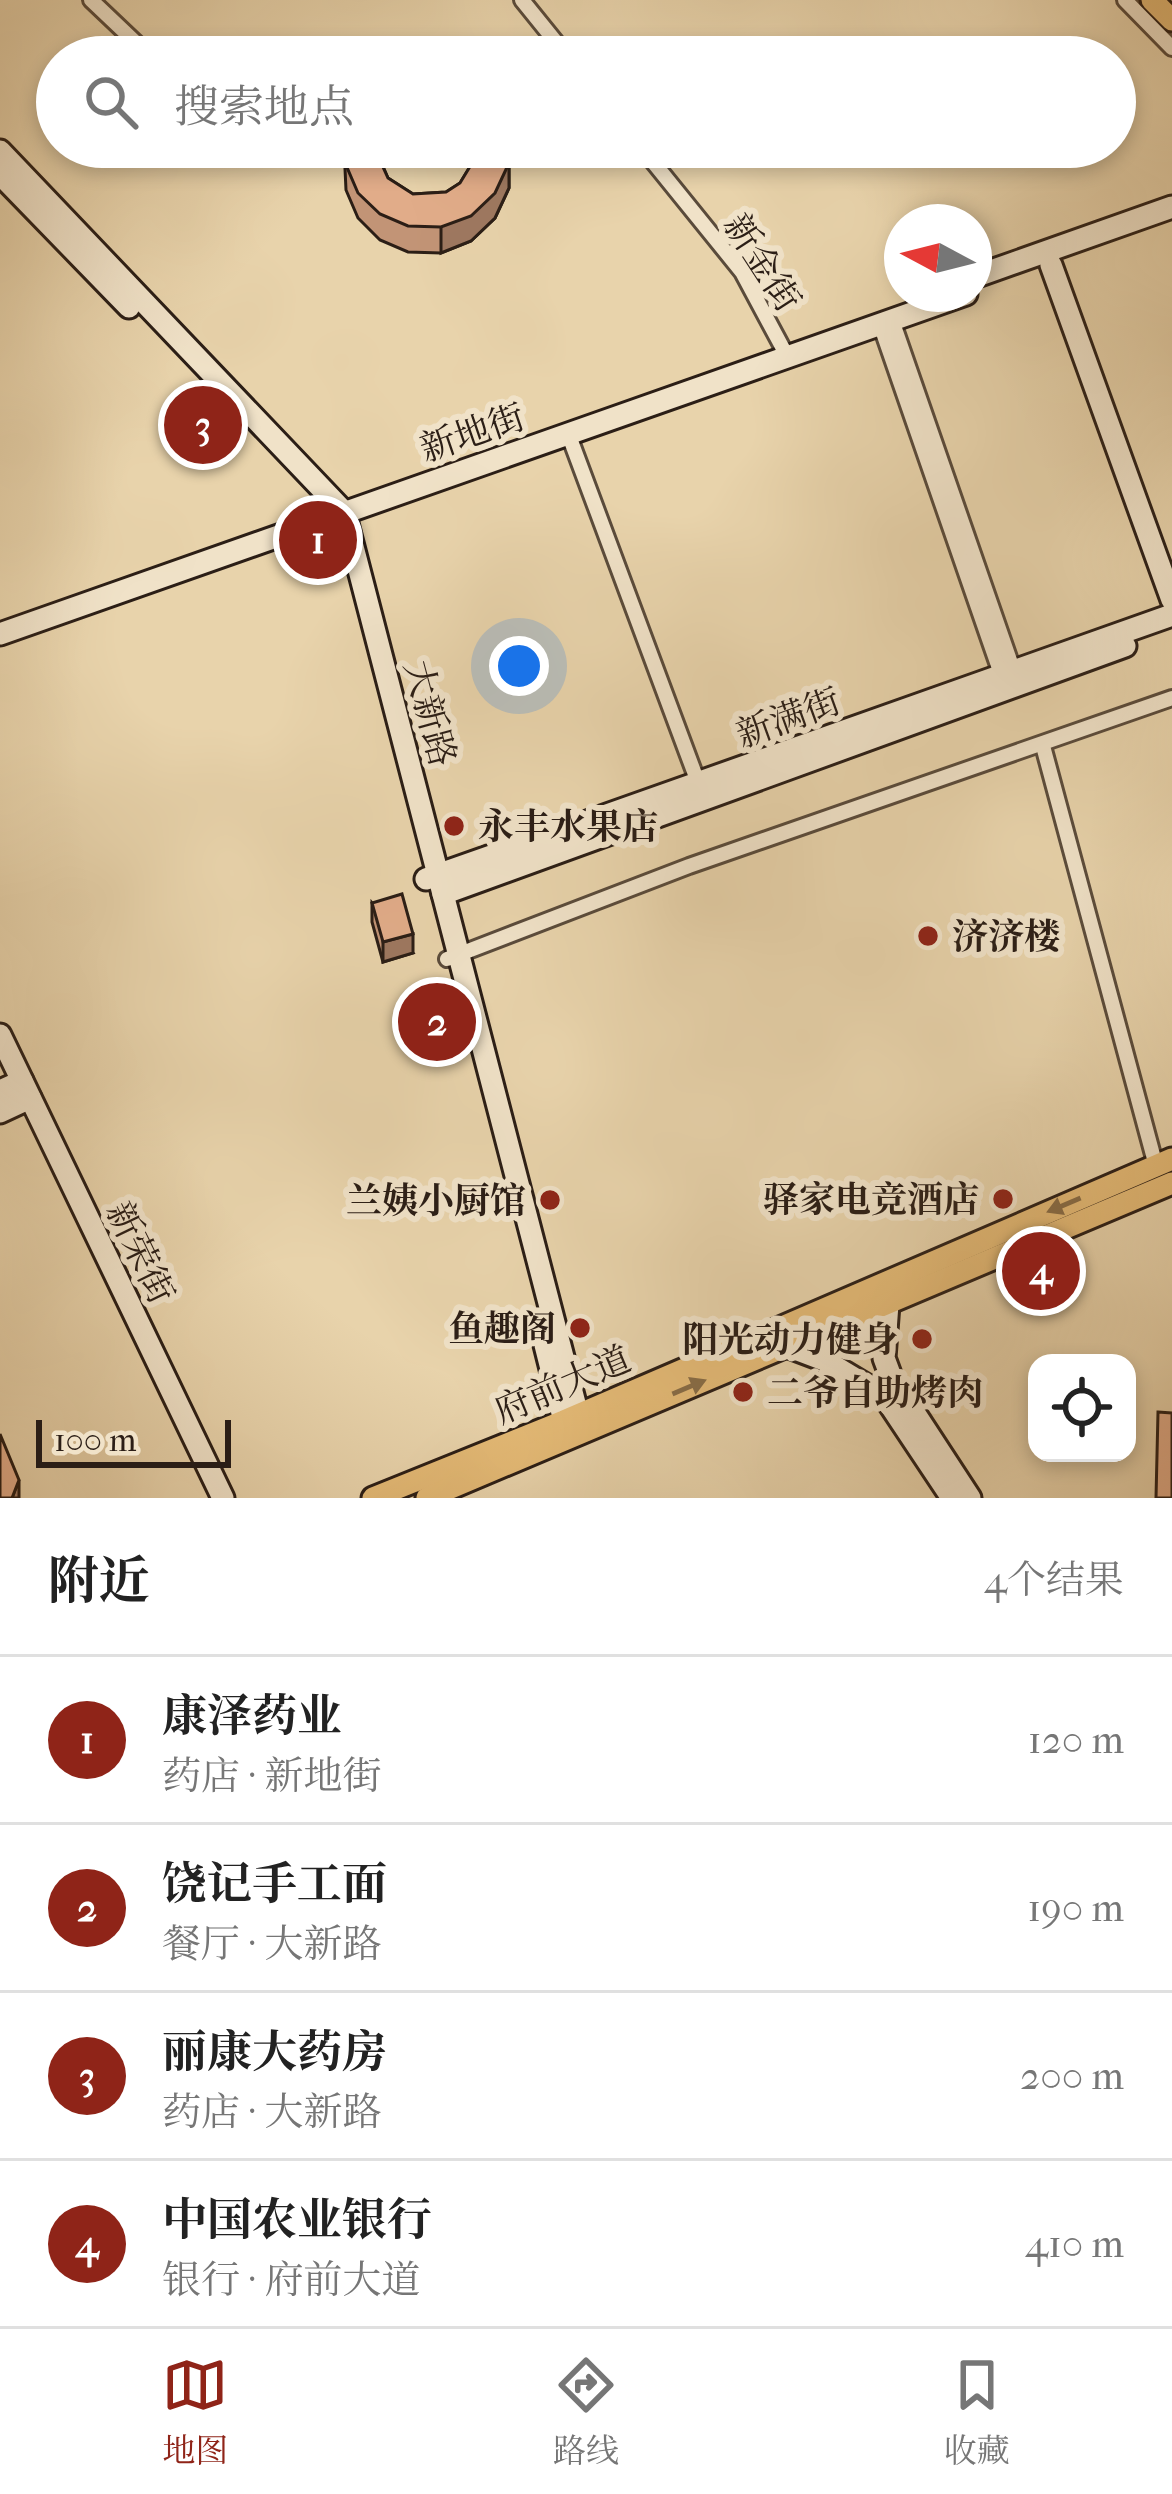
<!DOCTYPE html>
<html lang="zh">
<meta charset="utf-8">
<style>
:root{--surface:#fff;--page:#f2f2f2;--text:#222;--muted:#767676;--line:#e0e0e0;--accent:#8f2418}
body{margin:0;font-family:"IM FELL French Canon","Noto Serif SC",serif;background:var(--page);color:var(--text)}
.controls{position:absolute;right:36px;bottom:36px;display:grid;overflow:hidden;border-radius:24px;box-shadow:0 6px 18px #0003}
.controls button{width:108px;height:108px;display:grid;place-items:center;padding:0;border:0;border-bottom:3px solid var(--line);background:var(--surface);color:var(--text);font:60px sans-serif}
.compass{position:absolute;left:884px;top:204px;width:108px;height:108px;border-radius:50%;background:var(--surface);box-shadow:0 6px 18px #0003;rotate:277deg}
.scale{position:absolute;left:36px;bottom:30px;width:195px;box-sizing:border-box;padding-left:12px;border:6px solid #2b1e16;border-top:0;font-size:33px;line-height:42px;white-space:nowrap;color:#2b1e16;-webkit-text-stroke:9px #f0e2c8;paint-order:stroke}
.you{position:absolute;left:519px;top:666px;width:42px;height:42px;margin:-30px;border:9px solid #fff;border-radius:50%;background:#1a73e8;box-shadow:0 0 0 18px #1a73e833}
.badge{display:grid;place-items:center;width:78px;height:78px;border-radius:50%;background:var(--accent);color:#fff;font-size:39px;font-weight:700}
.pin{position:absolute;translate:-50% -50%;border:6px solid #fff;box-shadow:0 3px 12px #0006}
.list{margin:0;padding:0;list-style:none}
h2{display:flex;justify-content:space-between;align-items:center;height:156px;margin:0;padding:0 48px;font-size:51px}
h2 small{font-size:39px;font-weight:400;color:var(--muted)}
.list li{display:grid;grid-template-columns:78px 1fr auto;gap:36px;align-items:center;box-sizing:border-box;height:168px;padding:0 48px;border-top:3px solid var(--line)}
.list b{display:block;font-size:45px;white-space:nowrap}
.list p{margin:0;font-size:39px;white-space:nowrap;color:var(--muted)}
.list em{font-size:39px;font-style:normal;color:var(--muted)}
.icon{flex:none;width:66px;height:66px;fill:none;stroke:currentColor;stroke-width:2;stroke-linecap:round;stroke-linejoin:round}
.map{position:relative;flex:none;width:1172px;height:1498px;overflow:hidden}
.search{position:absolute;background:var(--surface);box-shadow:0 6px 18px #0003;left:36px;right:36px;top:36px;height:132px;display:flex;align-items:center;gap:30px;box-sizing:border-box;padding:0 42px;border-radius:66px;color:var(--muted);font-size:45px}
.sheet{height:828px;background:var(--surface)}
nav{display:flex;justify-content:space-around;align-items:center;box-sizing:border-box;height:168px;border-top:3px solid var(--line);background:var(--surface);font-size:33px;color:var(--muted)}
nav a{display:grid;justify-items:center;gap:6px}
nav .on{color:var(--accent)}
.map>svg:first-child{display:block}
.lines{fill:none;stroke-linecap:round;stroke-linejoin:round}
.street-casing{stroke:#5a4b3b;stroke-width:20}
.secondary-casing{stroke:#2b1e16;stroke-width:27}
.primary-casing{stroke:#2b1e16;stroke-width:27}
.street{stroke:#f0e2c8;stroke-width:14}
.secondary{stroke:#f0e2c8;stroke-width:21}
.primary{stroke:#e4ba76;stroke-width:21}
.wall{fill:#c29476;stroke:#2b1e16;stroke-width:3}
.shaded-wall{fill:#9e7860;stroke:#2b1e16;stroke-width:3}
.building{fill:#e1ac89;stroke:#2b1e16;stroke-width:3}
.oneway{fill:#886c46}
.poi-dot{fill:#8f2418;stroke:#f0e2c8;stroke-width:4.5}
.labels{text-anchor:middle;stroke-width:12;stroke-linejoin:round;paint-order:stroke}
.street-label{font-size:36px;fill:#2b1e16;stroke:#f0e2c8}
.poi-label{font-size:36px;font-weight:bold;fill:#2b1e16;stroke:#f0e2c8;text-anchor:end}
</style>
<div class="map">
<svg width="1172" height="1498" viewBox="0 0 1172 1498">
<rect width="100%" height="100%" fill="#e8d3ab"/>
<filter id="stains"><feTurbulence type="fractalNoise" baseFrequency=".00167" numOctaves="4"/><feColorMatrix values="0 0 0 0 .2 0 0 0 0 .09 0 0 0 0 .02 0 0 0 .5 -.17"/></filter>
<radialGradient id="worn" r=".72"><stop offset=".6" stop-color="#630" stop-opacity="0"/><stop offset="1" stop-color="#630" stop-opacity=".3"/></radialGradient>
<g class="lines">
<g class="street-casing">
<g id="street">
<path d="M91,0L151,57"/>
<path d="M522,0L568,57"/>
<path d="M1125,0L1172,48"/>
<path d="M641,147L742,272L787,356"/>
<path d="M892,320L1013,669"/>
<path d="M880,324L1001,674"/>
<path d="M568,433L699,785"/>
<path d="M1043,746L1156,1166"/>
<path d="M447,959L689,866L1172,698"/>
</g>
</g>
<g class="secondary-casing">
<g id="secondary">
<path d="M0,151L344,512L578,1415"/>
<path d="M0,174L129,307"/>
<path d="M1051,265L1172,600"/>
<path d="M974,277L1172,207"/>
<path d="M0,634L966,294"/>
<path d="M426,879L1172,615"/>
<path d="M443,894L1125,646"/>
<path d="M0,1035L223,1498"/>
<path d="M0,1091L22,1081"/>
<path d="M0,1112L30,1098"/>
<path d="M888,1304L884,1358L891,1377L970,1498"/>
<path d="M545,1345L564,1421"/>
<path d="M787,1346L824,1360L884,1396L952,1498"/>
</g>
</g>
<g class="primary-casing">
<g id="primary">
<path d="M1152,0L1172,20"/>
<path d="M373,1498L564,1421L1172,1159"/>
<path d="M427,1498L1172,1183"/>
</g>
</g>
<use href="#street" class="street"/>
<use href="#secondary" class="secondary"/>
<use href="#primary" class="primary"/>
</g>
<g class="wall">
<path d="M344,147L379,154V157L388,178L413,194L446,192L460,183L474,160L472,147H509V188L495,218L471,241L441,253L408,252L380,240L358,218L346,190Z"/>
<path d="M372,903L413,953L383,962L372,922Z"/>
</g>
<g class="shaded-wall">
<path d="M509,147V188L495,218L471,241L441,253V227Z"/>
<path d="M413,934V953L383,962V942Z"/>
<path d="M19,1480V1498H12Z"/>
</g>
<g class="building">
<path d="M344,147H377V154L388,178L413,194L446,192L460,183L477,155L475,147H509V163L495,193L471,216L441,227L408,226L380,214L358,193L346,165Z"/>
<path d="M402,894L413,934L383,942L372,903Z"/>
<path d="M1158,1412L1172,1413V1498H1156Z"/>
<path d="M0,1434L19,1480L12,1498H0Z"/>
</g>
<defs><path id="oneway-solid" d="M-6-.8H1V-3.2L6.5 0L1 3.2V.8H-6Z" transform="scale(3)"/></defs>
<g class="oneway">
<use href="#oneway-solid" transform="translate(1064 1205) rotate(157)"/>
<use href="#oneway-solid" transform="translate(689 1387) rotate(-23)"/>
</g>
<g class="poi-dot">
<circle cx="454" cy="826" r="12"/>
<circle cx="928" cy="936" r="12"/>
<circle cx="1003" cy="1199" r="12"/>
<circle cx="550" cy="1200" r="12"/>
<circle cx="580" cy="1328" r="12"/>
<circle cx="922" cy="1339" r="12"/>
<circle cx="743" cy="1392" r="12"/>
</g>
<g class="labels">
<g class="street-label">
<text transform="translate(763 262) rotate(57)" y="13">新金街</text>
<text transform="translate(472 432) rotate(-19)" y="13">新地街</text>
<text transform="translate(431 713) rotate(75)" y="13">大新路</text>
<text transform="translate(788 717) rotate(-20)" y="13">新满街</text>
<text transform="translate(141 1252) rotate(64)" y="13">新荣街</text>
<text transform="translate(562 1384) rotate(-23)" y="13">府前大道</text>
</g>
<g class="poi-label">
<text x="478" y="839" text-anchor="start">永丰水果店</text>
<text x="952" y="949" text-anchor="start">济济楼</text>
<text x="979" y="1212">驿家电竞酒店</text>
<text x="526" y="1213">兰姨小厨馆</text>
<text x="556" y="1341">鱼趣阁</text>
<text x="898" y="1352">阳光动力健身</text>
<text x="767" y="1405" text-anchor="start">二爷自助烤肉</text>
</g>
</g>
<rect width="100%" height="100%" filter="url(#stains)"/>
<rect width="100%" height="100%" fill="url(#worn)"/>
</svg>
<div class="controls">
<button><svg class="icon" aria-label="locate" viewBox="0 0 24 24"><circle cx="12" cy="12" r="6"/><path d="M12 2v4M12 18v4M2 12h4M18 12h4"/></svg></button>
</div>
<svg class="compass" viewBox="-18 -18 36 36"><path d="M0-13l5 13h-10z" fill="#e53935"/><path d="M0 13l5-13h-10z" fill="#767676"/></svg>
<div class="scale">100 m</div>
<div class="you"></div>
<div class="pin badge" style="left:318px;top:540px">1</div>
<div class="pin badge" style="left:437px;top:1022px">2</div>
<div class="pin badge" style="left:203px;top:425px">3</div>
<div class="pin badge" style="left:1041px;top:1271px">4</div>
<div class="search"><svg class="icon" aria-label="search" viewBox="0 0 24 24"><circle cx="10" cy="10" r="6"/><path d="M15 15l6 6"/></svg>搜索地点</div>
</div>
<section class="sheet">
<h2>附近<small>4个结果</small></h2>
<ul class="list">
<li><span class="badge">1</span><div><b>康泽药业</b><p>药店 · 新地街</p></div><em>120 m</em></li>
<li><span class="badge">2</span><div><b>饶记手工面</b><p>餐厅 · 大新路</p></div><em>190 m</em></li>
<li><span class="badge">3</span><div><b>丽康大药房</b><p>药店 · 大新路</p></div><em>200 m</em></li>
<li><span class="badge">4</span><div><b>中国农业银行</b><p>银行 · 府前大道</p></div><em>410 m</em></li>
</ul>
</section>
<nav>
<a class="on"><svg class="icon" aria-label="map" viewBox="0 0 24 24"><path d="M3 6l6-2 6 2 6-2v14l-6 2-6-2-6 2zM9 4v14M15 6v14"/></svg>地图</a>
<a><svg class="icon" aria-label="directions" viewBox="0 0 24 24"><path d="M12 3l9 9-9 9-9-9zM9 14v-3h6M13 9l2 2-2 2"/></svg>路线</a>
<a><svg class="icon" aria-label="saved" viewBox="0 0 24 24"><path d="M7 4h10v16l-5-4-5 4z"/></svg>收藏</a>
</nav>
